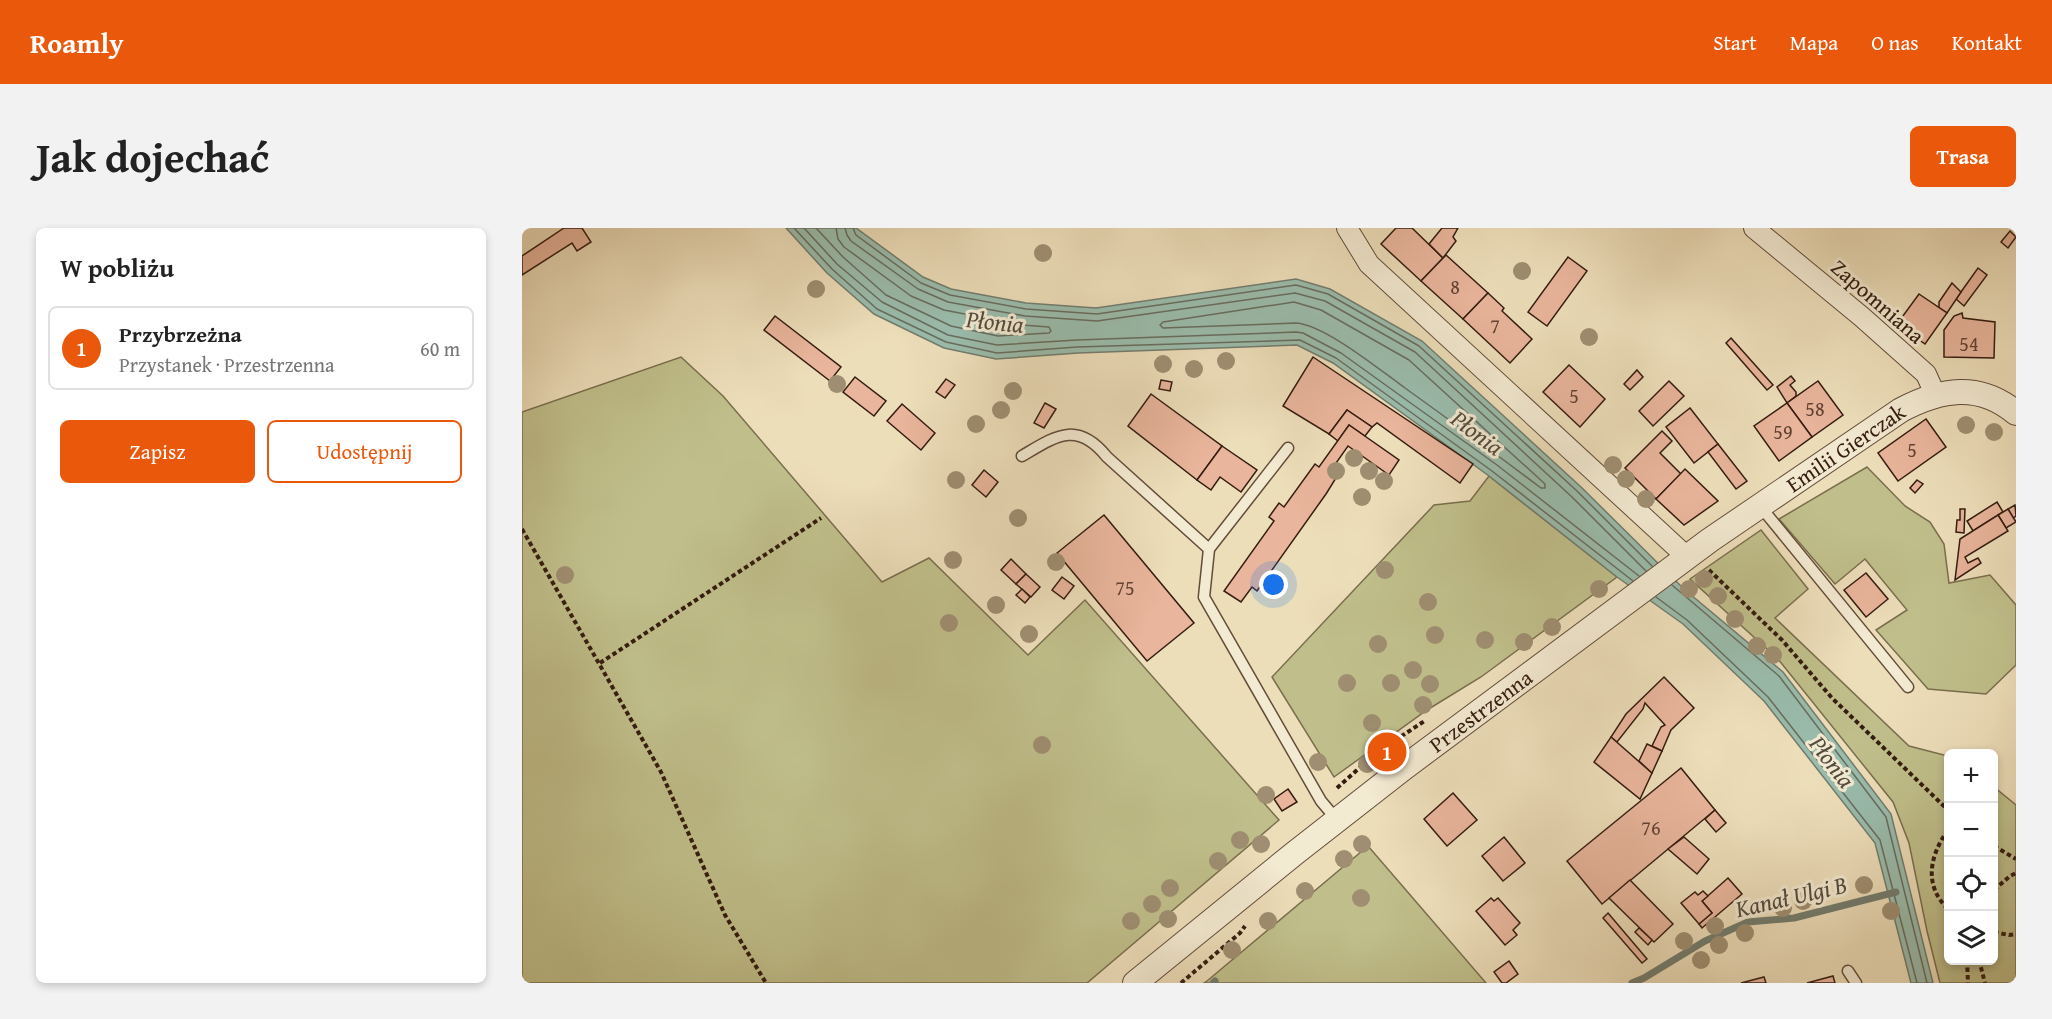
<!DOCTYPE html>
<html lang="pl">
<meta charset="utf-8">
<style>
:root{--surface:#fff;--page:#f2f2f2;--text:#222;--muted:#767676;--line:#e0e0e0;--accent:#ea580c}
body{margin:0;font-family:"Gentium Book Plus",serif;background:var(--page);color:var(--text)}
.controls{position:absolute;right:18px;bottom:18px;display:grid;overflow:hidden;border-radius:9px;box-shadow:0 3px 9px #0003}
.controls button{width:54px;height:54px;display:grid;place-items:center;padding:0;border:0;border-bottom:2px solid var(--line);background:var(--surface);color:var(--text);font:30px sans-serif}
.you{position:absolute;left:752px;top:357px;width:21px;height:21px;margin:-15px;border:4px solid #fff;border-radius:50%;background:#1a73e8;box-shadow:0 0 0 9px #1a73e833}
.badge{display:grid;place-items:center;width:39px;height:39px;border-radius:50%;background:var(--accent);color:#fff;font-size:20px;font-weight:700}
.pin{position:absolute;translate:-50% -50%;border:3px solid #fff;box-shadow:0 2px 6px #0006}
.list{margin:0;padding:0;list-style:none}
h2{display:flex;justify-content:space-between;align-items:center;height:78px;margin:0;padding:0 24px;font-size:26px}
h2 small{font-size:20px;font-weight:400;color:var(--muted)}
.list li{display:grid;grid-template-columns:39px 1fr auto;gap:18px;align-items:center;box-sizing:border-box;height:84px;margin:0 12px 12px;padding:0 12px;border:2px solid var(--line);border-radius:9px}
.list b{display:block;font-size:22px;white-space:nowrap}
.list p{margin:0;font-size:20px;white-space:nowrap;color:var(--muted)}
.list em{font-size:20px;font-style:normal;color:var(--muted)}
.actions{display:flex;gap:12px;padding:18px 24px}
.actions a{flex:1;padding:14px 0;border:2px solid var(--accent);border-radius:9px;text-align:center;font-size:21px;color:var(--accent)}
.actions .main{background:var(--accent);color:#fff}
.icon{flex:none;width:33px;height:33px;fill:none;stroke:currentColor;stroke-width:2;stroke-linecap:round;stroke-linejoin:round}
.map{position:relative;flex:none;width:1494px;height:755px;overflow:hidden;border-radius:9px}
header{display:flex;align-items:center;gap:36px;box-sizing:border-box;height:84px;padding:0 30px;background:var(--accent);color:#fff}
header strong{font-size:28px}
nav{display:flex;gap:33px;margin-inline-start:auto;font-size:21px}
.intro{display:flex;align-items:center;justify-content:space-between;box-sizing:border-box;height:144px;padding:0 36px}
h1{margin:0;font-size:42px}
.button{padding:15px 27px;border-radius:9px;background:var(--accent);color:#fff;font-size:21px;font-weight:700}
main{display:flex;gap:36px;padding:0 36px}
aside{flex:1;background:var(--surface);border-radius:9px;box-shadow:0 3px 9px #0003}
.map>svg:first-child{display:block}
.green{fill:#c0bf8b;stroke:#7a6e4e;stroke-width:1.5}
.water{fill:#9abcac;stroke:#727c6e;stroke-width:1.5}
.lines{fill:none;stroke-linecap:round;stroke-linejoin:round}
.shore{stroke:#686c5e;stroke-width:1.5}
.stream{stroke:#727c6e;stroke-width:7}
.building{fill:#e9b59c;stroke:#351c10;stroke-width:1.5}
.service-casing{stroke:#634c3a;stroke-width:13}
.minor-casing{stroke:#634c3a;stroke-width:22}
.tertiary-casing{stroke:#634c3a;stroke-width:26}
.path{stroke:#351c10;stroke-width:4;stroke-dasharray:4.5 3;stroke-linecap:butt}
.service{stroke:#f3ead2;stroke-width:10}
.minor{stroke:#f3ead2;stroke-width:20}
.tertiary{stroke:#f3ead2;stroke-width:24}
.tree{fill:#9f8e71}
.labels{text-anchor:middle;stroke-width:6;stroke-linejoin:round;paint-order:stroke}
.number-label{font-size:20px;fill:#624233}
.street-label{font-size:22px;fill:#351c10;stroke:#f3ead2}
.water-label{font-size:24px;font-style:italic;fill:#534c3f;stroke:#f3ead2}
</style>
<header>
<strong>Roamly</strong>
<nav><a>Start</a><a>Mapa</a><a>O nas</a><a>Kontakt</a></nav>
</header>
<div class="intro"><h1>Jak dojechać</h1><a class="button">Trasa</a></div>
<main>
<aside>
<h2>W pobliżu<small></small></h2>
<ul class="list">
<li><span class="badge">1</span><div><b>Przybrzeżna</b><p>Przystanek · Przestrzenna</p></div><em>60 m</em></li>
</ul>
<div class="actions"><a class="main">Zapisz</a><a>Udostępnij</a></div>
</aside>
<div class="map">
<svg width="1494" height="755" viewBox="0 0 1494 755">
<rect width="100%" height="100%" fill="#eddeba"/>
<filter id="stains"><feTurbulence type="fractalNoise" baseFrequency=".00333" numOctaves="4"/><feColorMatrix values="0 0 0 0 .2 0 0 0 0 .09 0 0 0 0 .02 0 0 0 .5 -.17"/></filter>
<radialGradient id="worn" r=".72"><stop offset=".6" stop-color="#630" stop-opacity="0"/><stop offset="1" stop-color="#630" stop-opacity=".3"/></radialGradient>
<g class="green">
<path d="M159,129L201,168L360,354L407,330L506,427L563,372L757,592L565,755H0V184Z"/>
<path d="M1345,239L1383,278L1408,294L1422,316L1427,355L1468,347L1494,377V437L1464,466L1406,461L1354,402L1385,382L1343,331L1313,356L1257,291Z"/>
<path d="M967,248L1095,349L959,449L905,482L812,549L750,449L912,277L948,273Z"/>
<path d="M1239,302L1286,361L1253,390L1387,518L1426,528V732H1472V559L1494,577V755H1418L1405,703L1387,615L1371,574L1256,431L1168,351Z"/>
<path d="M846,618L964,755H682L685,753Z"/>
</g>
<path class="water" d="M264,0H334L401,49L429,61L504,75L574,80L774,51L808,61L900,113L1059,259L1162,361L1261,444L1369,586L1411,755H1389L1353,615L1242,473L1161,396L1095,349L967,248L811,135L775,117L556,125L474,131L422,120L352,86L305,45Z"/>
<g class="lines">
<g class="shore">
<path d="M272,0L310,41L355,81L424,114L475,125L555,119L778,112L814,130L970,243L1111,353"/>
<path d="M282,0L315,36L360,74L426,107L475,117L555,112L774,104L781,105L819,125L975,237L1117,348"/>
<path d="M294,0L321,29L364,67L429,98L476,108L527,105L529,103L527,99L500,97L422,82L389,68L322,19L316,11L314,0"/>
<path d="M323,0L325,7L329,13L396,61L426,74L503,88L575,93L773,65L803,73L893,124L1050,269L1124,343"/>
<path d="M331,0L334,7L399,55L428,67L504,81L575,86L774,57L806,66L897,118L1055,263L1130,338"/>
<path d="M772,74L799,82L887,132L1023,256V260H1019C974,226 929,193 883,160C858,142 803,97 774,95L641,100L638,97L641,94Z"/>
<path d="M1150,357L1257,448L1364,589L1405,755"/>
<path d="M1134,369L1165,392L1246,469L1358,612L1395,755"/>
</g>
<g class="stream">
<path d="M691,755L693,753"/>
<path d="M1110,755L1122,750L1183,713L1226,694L1272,690L1374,664"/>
</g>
</g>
<g class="building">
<path d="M42,0H60L69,14L55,23L50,15L0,47V28Z"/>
<path d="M874,0H890L921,30L899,53L859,16Z"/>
<path d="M920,0H936L931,9L934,13L921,30L907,16Z"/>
<path d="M1488,3L1494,9L1486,20L1479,14Z"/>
<path d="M924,27L966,65L941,91L899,53Z"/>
<path d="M1046,29L1065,43L1025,98L1006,84Z"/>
<path d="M1456,40L1465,47L1442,78L1434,71Z"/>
<path d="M1430,55L1439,64L1425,85L1417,80V74Z"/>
<path d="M966,65L982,80L980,83L1010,111L988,135L941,91Z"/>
<path d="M1397,66L1425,85L1403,116L1375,96Z"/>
<path d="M1440,85L1441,90L1473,94L1472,130L1422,129V102L1432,88Z"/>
<path d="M253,88L319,139L308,153L242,102Z"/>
<path d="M1209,110L1251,157L1245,162L1204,115Z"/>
<path d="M791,129L951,236L938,255L855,195L850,199L825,182L807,206L761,178Z"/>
<path d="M1047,137L1083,171L1058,199L1021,164Z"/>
<path d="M1115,142L1121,149L1108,162L1102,156Z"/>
<path d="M1269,148L1273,153L1268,157L1274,164V168L1265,175L1255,159Z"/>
<path d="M333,149L364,173L352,188L321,164Z"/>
<path d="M424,151L433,157L423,170L414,164Z"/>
<path d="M639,152L650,154L648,163L637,161Z"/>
<path d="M1147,153L1162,168L1131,198L1117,183Z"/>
<path d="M1296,153L1321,187L1290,209L1265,175Z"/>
<path d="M629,166L700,218L675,252L606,198Z"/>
<path d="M523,175L534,181L522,200L512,195Z"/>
<path d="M1265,175L1290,209L1257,233L1232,198Z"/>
<path d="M380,176L413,205L399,222L365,193Z"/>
<path d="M1168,180L1196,216L1172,235L1144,199Z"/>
<path d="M825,182L850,199L843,208L827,197L816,213L807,206Z"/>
<path d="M1404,191L1424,219L1376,253L1356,225Z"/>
<path d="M827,197L877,232L867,247L826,218L807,245L814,250L804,266L735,363L730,359L719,374L702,363L752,293L747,289L757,275L762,279L793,236L797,239Z"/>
<path d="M1140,203L1150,213L1138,225L1159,246L1134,271L1103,240Z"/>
<path d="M1196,216L1225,253L1214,261L1186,224Z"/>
<path d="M700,218L735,242L719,264L698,249L689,262L675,252Z"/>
<path d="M1163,241L1196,273L1162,297L1134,271Z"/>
<path d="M462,242L476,254L464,269L450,257Z"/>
<path d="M1395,252L1401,256L1393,265L1388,260Z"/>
<path d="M1475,274L1481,284L1451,303L1445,293Z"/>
<path d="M1493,277L1494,288L1491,290L1486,281Z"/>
<path d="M1438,281H1443L1442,305L1434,304L1435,292H1438Z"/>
<path d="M1486,281L1494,294L1484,300L1476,287Z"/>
<path d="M582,287L672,395L625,433L535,325Z"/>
<path d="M1476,287L1486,303L1443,329L1446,335L1456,330L1459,335L1433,352L1438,311Z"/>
<path d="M489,331L504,346L494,356L479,342Z"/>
<path d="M1344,345L1366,371L1344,389L1322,362Z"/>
<path d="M504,346L518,359L509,369L494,356Z"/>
<path d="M540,349L552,358L542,371L530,362Z"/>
<path d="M500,361L508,369L503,375L494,367Z"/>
<path d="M1142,449L1172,480L1149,502L1140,523L1130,518L1139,499L1143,497L1123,475L1121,481L1095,514L1089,509L1104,486Z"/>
<path d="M1089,509L1130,545L1118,571L1072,534Z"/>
<path d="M1125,516L1140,523L1130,545L1117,533Z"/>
<path d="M1159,540L1193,582L1080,676L1045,633Z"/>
<path d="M766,561L775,574L760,583L752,571Z"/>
<path d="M931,565L955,592L925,618L902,591Z"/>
<path d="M1193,582L1204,595L1194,604L1183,591Z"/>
<path d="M982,609L1003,635L981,653L960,628Z"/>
<path d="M1162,609L1187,631L1175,646L1146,621Z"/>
<path d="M1206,650L1220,666L1180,700L1177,696L1190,685L1180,673Z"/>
<path d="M1108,652L1151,696L1132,714L1087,670Z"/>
<path d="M1181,663L1186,668L1180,673L1190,685L1177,696L1159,675L1173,664L1176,667Z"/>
<path d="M969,670L972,673L976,670L998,695L991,702L995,707L983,717L954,683Z"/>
<path d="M1086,685L1125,731L1120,735L1081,690Z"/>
<path d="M1117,700L1130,712L1126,717L1113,704Z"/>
<path d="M987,733L996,746L984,755H980L972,744Z"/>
<path d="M1311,748L1313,755H1285Z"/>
<path d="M1242,749L1244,755H1219Z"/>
</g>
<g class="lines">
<g class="service-casing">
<g id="service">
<path d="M766,220L687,321L682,369L799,573L815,592"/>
<path d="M500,228C534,208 555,192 585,229L687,321"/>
<path d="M1238,278L1386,459"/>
<path d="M1326,743L1334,755"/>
</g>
</g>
<g class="minor-casing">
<g id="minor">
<path d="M825,0L847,36L1165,329"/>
<path d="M1232,0L1340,89L1404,146L1413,166"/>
</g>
</g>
<g class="tertiary-casing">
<g id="tertiary">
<path id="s1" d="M613,755L773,625L883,539L1188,312L1379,182C1419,161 1457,154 1494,185"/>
</g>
</g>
<g class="path">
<path d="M0,301L139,544L203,687L244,755"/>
<path d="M1187,342L1260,412L1310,470L1426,582"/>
<path d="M78,435L299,290"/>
<path d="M815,560L854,525L904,492"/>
<path d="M1426,602C1408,627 1401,657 1426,681"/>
<path d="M1472,618L1494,631"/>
<path d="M1472,662L1488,648L1494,645"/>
<path d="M1472,704L1487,707L1494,706"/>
<path d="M1445,732L1446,755"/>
<path d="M1457,732L1463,755"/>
<path d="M659,755L718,705L723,698"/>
</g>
<use href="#service" class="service"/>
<use href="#minor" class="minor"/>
<use href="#tertiary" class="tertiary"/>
</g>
<g class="tree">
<circle cx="521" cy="25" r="9"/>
<circle cx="1000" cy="43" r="9"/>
<circle cx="294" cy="61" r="9"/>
<circle cx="1067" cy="109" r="9"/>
<circle cx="704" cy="133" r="9"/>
<circle cx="641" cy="136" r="9"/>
<circle cx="672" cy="141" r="9"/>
<circle cx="315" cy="156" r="9"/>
<circle cx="491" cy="163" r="9"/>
<circle cx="479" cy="182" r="9"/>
<circle cx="454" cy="196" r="9"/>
<circle cx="1444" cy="197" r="9"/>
<circle cx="1472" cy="204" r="9"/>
<circle cx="832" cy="230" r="9"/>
<circle cx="1091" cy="237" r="9"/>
<circle cx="814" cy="243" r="9"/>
<circle cx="847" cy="243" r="9"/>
<circle cx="1104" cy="251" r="9"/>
<circle cx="434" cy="252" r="9"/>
<circle cx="862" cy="253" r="9"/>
<circle cx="840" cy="269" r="9"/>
<circle cx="1124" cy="271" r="9"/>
<circle cx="496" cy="290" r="9"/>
<circle cx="431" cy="332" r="9"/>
<circle cx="534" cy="334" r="9"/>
<circle cx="863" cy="342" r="9"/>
<circle cx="43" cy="347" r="9"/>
<circle cx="1182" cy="351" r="9"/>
<circle cx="1077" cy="361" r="9"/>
<circle cx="1167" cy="361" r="9"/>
<circle cx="1196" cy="368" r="9"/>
<circle cx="906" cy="374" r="9"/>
<circle cx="474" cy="377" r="9"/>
<circle cx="1213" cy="391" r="9"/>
<circle cx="427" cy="395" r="9"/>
<circle cx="1030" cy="399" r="9"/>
<circle cx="507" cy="406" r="9"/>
<circle cx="913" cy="407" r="9"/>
<circle cx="963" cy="412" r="9"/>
<circle cx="1002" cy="414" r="9"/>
<circle cx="856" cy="416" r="9"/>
<circle cx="1235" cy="418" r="9"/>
<circle cx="1251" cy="427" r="9"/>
<circle cx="891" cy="442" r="9"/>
<circle cx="825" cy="455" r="9"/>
<circle cx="869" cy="455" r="9"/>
<circle cx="908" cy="456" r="9"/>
<circle cx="901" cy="477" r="9"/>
<circle cx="850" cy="495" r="9"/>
<circle cx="520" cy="517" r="9"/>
<circle cx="796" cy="534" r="9"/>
<circle cx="845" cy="536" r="9"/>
<circle cx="744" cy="567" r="9"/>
<circle cx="718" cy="612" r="9"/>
<circle cx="739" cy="616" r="9"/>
<circle cx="840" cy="616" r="9"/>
<circle cx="822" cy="631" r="9"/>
<circle cx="696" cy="633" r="9"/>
<circle cx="1342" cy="657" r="9"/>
<circle cx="648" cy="660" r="9"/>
<circle cx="783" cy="663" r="9"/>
<circle cx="839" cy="670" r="9"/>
<circle cx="1281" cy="673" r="9"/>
<circle cx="630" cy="676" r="9"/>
<circle cx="1261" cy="680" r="9"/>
<circle cx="1369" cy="683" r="9"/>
<circle cx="646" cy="691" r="9"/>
<circle cx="609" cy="693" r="9"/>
<circle cx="746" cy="693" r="9"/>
<circle cx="1193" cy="698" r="9"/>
<circle cx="1223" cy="705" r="9"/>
<circle cx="1162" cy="713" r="9"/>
<circle cx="1197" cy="717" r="9"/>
<circle cx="710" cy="722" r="9"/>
<circle cx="1179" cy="732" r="9"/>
</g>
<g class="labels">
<g class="number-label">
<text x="933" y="66">8</text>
<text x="973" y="105">7</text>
<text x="1447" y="123">54</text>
<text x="1052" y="175">5</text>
<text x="1293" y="188">58</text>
<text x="1261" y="211">59</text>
<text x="1390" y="229">5</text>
<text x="603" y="367">75</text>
<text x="1129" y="607">76</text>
</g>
<g class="street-label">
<text transform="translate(1356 73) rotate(41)" y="8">Zapomniana</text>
<text dy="8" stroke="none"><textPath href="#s1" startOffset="890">Emilii Gierczak</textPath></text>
<text dy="8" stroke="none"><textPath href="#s1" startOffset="440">Przestrzenna</textPath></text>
</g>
<g class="water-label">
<text transform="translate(473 94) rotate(6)" y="8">Płonia</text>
<text transform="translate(955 205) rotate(37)" y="8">Płonia</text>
<text transform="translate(1310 534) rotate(53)" y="8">Płonia</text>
<text transform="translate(1269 669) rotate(-13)" y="8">Kanał Ulgi B</text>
</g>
</g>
<rect width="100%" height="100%" filter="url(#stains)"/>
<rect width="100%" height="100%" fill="url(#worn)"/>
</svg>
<div class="controls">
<button>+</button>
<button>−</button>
<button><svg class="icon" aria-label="locate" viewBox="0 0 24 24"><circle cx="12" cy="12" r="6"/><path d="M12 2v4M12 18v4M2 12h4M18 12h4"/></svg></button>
<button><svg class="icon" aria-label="layers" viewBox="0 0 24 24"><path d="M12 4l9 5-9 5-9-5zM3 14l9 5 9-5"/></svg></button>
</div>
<div class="you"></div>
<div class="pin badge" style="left:865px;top:524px">1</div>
</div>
</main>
